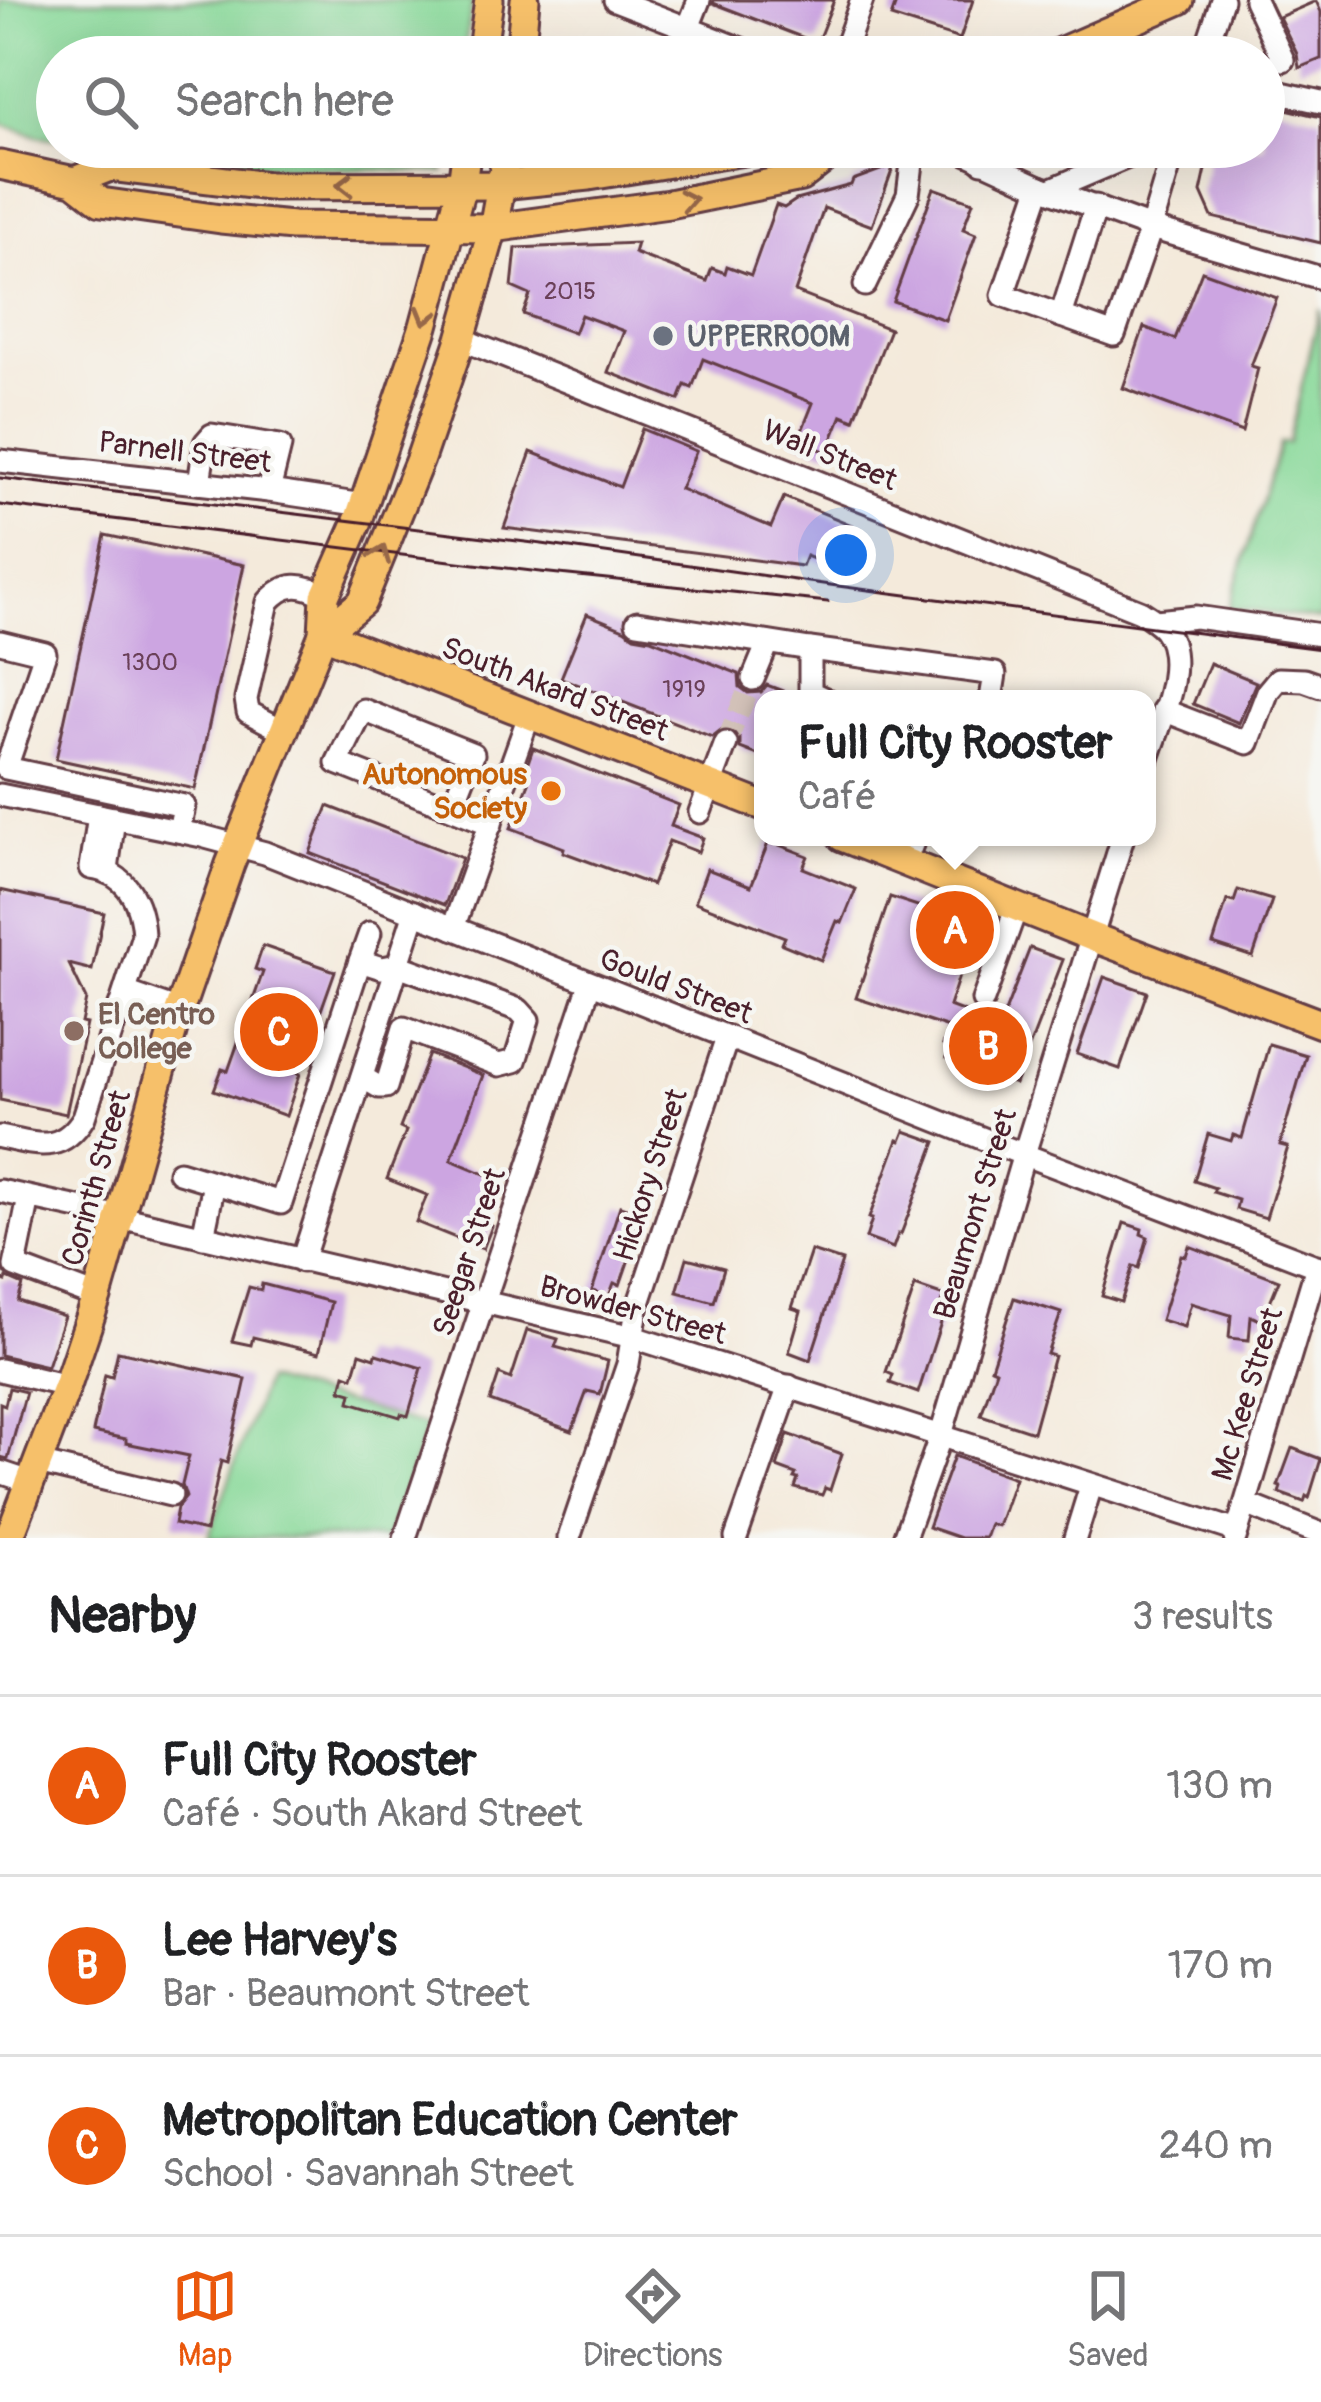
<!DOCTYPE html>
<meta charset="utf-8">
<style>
:root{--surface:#fff;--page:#f2f2f2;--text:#202124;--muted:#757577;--line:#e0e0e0;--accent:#ea580c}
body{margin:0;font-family:Pangolin,sans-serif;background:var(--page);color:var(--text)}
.you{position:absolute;left:846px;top:555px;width:42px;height:42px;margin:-30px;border:9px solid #fff;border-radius:50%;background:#1a73e8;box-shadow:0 0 0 18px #1a73e833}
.badge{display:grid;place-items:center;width:78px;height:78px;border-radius:50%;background:var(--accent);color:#fff;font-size:39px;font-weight:700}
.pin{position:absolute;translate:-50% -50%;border:6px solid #fff;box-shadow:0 3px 12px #0006}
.popup{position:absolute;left:754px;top:690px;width:402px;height:156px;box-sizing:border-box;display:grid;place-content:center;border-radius:24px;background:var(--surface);filter:drop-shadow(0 3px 9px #0005);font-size:39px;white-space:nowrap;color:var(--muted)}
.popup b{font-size:45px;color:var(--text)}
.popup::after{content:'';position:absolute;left:50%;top:100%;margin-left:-24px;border:24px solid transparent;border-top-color:var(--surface)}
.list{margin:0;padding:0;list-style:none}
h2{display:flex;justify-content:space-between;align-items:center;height:156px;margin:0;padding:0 48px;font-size:51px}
h2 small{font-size:39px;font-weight:400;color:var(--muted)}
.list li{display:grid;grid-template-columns:78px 1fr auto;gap:36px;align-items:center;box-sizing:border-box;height:180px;padding:0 48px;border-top:3px solid var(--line)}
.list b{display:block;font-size:45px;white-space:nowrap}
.list p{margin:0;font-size:39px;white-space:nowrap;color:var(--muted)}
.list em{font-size:39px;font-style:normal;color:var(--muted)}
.icon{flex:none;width:66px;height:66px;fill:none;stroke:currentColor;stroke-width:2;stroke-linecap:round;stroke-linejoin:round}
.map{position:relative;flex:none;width:1321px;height:1538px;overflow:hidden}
.search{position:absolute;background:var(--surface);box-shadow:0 12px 48px #0002;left:36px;right:36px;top:36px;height:132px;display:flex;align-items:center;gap:30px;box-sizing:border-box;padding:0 42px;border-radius:66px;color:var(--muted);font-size:45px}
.sheet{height:696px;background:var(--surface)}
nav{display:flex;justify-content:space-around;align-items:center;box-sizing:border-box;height:168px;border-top:3px solid var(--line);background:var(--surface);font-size:33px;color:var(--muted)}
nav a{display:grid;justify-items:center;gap:6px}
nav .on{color:var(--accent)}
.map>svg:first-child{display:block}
.green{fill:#87d898;stroke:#687c62;stroke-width:3}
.building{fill:#cca5e1}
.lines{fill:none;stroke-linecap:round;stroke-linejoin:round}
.minor-tunnel{stroke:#d2c1b8;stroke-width:21;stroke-dasharray:21 10;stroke-linecap:butt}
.minor-casing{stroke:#643d45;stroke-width:27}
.major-casing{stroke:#643d45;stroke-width:33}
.minor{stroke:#fff;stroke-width:21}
.major{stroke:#f6c06b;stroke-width:27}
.tram{stroke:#4a1f2b;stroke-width:3}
.oneway{stroke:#976748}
.worship-dot{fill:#6b7280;stroke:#f6f6f2;stroke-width:4.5}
.food-dot{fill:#e8710a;stroke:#f6f6f2;stroke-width:4.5}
.education-dot{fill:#8d6e63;stroke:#f6f6f2;stroke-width:4.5}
.labels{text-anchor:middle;stroke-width:9;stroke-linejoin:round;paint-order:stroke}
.number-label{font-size:24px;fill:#6a4058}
.worship-label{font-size:30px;font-weight:bold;fill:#5b616d;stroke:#f6f6f2;text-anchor:start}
.street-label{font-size:30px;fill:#4a1f2b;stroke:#f6f6f2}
.food-label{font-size:30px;font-weight:bold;fill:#c56008;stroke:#f6f6f2;text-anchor:end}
.education-label{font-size:30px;font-weight:bold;fill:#785e54;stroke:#f6f6f2;text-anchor:start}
</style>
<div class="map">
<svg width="1321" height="1538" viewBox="0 0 1321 1538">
<rect width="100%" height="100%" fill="#f6f6f2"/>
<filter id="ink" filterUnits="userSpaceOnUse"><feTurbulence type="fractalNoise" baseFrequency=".00833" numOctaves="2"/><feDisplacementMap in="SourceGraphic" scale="24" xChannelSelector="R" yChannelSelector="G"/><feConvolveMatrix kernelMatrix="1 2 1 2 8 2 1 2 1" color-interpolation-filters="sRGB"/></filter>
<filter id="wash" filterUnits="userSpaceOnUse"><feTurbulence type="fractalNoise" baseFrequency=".004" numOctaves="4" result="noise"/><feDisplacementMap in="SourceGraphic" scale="48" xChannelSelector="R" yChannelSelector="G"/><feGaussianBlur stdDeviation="2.7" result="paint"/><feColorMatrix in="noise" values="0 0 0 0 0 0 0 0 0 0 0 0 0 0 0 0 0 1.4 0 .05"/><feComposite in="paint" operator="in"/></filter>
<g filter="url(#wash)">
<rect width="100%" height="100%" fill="#f4eadb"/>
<g class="green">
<path d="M0,0H473L463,57H57V139L37,136L0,123Z"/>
<path d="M111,147H448L443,172L233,165Z"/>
<path d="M1320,309L1321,620L1229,608L1280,443H1288Z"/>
<path d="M265,1380L427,1426L387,1538H208Z"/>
</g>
<g id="blocks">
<g class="building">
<path d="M714,0H834L817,43L713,3Z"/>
<path d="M897,0H973L960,39L891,17Z"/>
<path d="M1316,1L1321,12V59L1299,68L1297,54L1279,17Z"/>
<path d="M1264,104L1321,117V243L1212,217L1201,192L1211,147H1264Z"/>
<path d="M894,165L872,226L824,208L795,292L890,329L854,420L842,415L827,452L798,441L813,403L703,359L692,388L685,385L679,400L608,372L624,331L581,315L574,333L523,314L530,295L512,287L516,248L637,243L634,253L707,281L712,268L725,273L727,266L751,275L776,205L784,208L796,200L851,185L853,180Z"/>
<path d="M934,188L973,202L963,229L976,234L945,320L893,301Z"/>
<path d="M1202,271L1277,298L1251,366L1258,368L1242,432L1123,388L1144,327L1175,339Z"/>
<path d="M642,429L696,451L680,489L771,527L784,497L852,525L835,567L806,556L802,566L504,528L531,452L620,487Z"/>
<path d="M105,535L244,565L195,789L56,759Z"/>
<path d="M587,614L624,629L634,636L651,639L739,674L740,687L748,693L761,692L767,685L796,696L797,699H763V757L740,748V739L732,730L722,729L712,737L561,678Z"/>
<path d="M1210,663L1256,682L1239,723L1193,704Z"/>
<path d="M533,748L679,805L671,826L703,838L698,852L669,841L652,885L563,852L564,848L511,828L529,783L522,780Z"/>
<path d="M328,806L462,858L445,905L310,853Z"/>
<path d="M769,841L808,856L803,868L856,889L842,923L837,921L821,960L782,944L785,937L695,902L707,869L751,886Z"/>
<path d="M0,890L104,913L92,970L69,964L86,999L81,1023L86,1024L66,1114L0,1100Z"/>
<path d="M1238,890L1272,900L1253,957L1213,944L1227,900L1234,902Z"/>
<path d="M890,897L976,925L949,1006L1000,1025L1030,948L1063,960L1015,1084L946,1058L950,1047L943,1045L949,1028L856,998Z"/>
<path d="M263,946L335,971L320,1013L292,1003L271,1064L300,1074L286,1116L214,1090L222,1069L228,1071L263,972L255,969Z"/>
<path d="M1104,977L1147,992L1120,1069L1077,1054Z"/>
<path d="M1269,1044L1306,1055L1280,1145L1288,1147L1266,1218L1236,1209L1238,1200L1213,1192L1215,1188L1194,1181L1208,1134L1231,1141L1233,1135L1242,1138Z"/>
<path d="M429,1054L483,1075L451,1160L497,1179L480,1221L492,1226L483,1249L416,1222L427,1195L387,1179L406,1131L400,1128Z"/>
<path d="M905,1131L936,1142L901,1234H898L893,1248L866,1238L872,1219L869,1218L898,1140L901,1141Z"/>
<path d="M620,1206L640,1213L634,1231L638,1233L620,1285L614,1283L609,1296L592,1291Z"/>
<path d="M1124,1223L1142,1229L1141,1234L1148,1237L1139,1268L1133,1266L1121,1302L1102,1296Z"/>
<path d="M1189,1246L1279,1280L1262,1321L1251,1316L1249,1340L1229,1338L1231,1315L1191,1303L1184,1327L1161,1320L1181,1255L1186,1256Z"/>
<path d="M811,1251L842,1261L810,1360L789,1352L801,1311L792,1308Z"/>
<path d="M687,1258L724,1268L714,1302L677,1292Z"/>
<path d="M7,1278L23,1285L18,1301L64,1316L47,1366L0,1355V1279L6,1281Z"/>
<path d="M262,1284L331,1302L319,1353L253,1337L251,1345L232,1341L249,1287L261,1290Z"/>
<path d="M915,1286L944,1296L940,1305L946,1307L918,1393L890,1383L893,1375L886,1372Z"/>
<path d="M1014,1298L1061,1313L1047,1354L1054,1356L1033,1432L981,1415L996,1370L991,1368Z"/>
<path d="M527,1330L558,1339L555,1347L608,1361L600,1394L587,1391L572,1431L490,1401L499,1374L511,1379Z"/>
<path d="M118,1351L246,1379L227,1463L221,1461L206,1531L174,1524L177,1508L186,1497L182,1485L189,1456L126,1443V1439L93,1432L105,1375L112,1377Z"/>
<path d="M360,1353L375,1358L376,1354L422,1368L408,1416L401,1414L400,1417L350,1402L352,1393L341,1390L345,1374L353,1377Z"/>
<path d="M9,1388L26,1392L8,1459L0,1457V1403L5,1405Z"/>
<path d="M788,1434L842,1454L830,1490L825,1488L822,1495L795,1488L798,1479L794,1478L796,1474L777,1467Z"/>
<path d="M1292,1448L1321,1459L1309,1498L1306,1496L1304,1502L1279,1493L1281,1487L1278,1486Z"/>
<path d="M954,1456L1015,1478L998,1526L990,1524L985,1538H960L928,1527Z"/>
</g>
</g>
</g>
<g filter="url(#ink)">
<use href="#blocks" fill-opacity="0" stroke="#643d45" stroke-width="3"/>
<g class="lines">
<path class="minor-tunnel" d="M726,743L753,679"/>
<g class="minor-casing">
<g id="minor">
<path d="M615,0L762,57"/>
<path d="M1255,0L1283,60"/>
<path d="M688,28L699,0"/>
<path d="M842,57L862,0"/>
<path d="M1203,57L1222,0"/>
<path d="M1264,89L1321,102"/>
<path d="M953,147L1040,187L1151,228L1321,278"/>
<path d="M982,162L1017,147"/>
<path d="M1040,187L1003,295L1114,335L1151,228L1175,147"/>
<path d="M1050,190L1151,147"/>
<path d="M865,285L908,195L914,147"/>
<path d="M1061,316L1096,206"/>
<path d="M461,339L1140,611C1148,616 1157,621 1164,629C1190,663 1158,726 1147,762"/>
<path d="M0,461L269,491L363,505"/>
<path d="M199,483L205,443L212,435L280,446L269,491"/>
<path d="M1156,621L1196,617L1321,635"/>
<path d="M637,622L810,649"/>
<path d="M0,642L45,653L6,768L184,806L179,831"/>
<path d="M753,679L768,643"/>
<path d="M825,699L810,692V649L995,674L991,699"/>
<path d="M1163,710L1248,743L1268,691L1278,679L1304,680L1321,686"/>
<path d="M284,731L248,712L246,699L268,602C286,581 303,583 325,596"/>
<path d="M0,795L202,836L265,853L1004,1147L1321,1268"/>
<path d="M452,807L473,754L363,710L337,763L491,824"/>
<path d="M700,812L726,743"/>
<path d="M905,862L915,837"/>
<path d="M107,870L114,818"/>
<path d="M453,928L530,713"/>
<path d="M360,961L370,933"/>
<path d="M125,992L179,1011"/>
<path d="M983,1000L1017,906"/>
<path d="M119,1008L174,1026"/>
<path d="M0,1137C36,1144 61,1155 84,1117L143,935C141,902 127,873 91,868L99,815"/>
<path d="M179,1172L281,1203L360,961L382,968L398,965L519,1010L528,1020L515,1061L499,1065L404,1028L386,1087H379L362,1077"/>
<path d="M0,1191L120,1217L633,1337L1237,1531"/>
<path d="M29,1198L15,1266L97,1297"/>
<path d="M203,1237L214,1183"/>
<path d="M302,1261L415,912"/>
<path d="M0,1370L67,1386"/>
<path d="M38,1463L171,1495"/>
<path d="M0,1472L30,1482"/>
<path d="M1246,1504L1321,1534"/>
<path d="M405,1538L590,984"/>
<path d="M569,1538L628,1364L637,1309L727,1038"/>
<path d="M736,1538L789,1386"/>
<path d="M904,1538L941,1435L1024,1154L1123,837"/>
<path d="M1075,1538L1091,1486"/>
<path d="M1235,1538L1317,1266"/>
</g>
</g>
<g class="major-casing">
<g id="major">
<path d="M481,57L489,0"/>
<path d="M520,57L525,0"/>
<path d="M1049,57L1180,0"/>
<path d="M0,165L74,181L101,202L221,219L292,226L493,228L669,204L801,177L840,147"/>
<path d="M74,181L110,167L268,186L501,185L589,176L769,147"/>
<path d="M323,634L362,602L420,459L461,339L493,228L508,147"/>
<path d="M323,634L763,806"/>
<path d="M842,837L1092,937L1321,1024"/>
<path d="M9,1538L67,1386L97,1297L174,1026L230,864L323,634L325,596L358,521L424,326L462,185L467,147"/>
</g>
</g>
<use href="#minor" class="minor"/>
<use href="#major" class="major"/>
<g class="tram">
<path d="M0,478L542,544L830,585L1321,649"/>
<path d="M0,505L540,572L828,602"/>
</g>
</g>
<defs><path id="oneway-chevron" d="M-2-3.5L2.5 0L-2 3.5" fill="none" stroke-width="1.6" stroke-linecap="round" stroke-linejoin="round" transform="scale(3)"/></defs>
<g class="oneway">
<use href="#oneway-chevron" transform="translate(345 185) rotate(180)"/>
<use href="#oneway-chevron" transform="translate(688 200) rotate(-11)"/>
<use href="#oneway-chevron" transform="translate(426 316) rotate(106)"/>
<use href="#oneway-chevron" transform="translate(381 554) rotate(-68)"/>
</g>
</g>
<circle class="worship-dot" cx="663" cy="336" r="12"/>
<circle class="food-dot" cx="551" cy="791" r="12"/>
<circle class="education-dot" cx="74" cy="1031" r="12"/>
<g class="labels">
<g class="number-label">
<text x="570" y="299">2015</text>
<text x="150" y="670">1300</text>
<text x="684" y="697">1919</text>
</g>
<g class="worship-label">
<text x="687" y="346">UPPERROOM</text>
</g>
<g class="street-label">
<text transform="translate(185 452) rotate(7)" y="10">Parnell Street</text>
<text transform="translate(830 455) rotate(22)" y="10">Wall Street</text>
<text transform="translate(555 689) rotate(21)" y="10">South Akard Street</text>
<text transform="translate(676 986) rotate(21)" y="10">Gould Street</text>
<text transform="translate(650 1175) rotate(-72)" y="10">Hickory Street</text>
<text transform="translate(96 1178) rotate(-74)" y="10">Corinth Street</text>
<text transform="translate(975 1214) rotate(-73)" y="10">Beaumont Street</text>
<text transform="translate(469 1252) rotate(-72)" y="10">Seegar Street</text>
<text transform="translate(633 1310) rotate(15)" y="10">Browder Street</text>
<text transform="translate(1247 1394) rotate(-73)" y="10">Mc Kee Street</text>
</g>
<g class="food-label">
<text x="527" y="784">Autonomous<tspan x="527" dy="34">Society</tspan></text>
</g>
<g class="education-label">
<text x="98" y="1024">El Centro<tspan x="98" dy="34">College</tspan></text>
</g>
</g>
</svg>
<div class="you"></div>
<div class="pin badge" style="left:955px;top:930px">A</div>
<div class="popup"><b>Full City Rooster</b>Café</div>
<div class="pin badge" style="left:988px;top:1046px">B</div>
<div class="pin badge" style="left:279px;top:1032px">C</div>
<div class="search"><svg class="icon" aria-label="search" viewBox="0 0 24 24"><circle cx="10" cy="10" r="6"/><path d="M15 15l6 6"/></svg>Search here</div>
</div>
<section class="sheet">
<h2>Nearby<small>3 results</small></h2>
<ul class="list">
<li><span class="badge">A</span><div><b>Full City Rooster</b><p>Café · South Akard Street</p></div><em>130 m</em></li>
<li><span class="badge">B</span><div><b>Lee Harvey's</b><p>Bar · Beaumont Street</p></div><em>170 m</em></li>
<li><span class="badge">C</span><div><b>Metropolitan Education Center</b><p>School · Savannah Street</p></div><em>240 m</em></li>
</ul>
</section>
<nav>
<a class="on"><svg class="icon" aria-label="map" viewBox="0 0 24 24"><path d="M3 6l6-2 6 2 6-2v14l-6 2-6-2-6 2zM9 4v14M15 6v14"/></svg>Map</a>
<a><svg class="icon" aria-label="directions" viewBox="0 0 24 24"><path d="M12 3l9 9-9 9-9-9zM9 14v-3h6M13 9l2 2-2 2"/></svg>Directions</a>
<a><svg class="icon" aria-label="saved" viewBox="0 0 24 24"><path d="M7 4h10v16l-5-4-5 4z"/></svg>Saved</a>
</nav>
